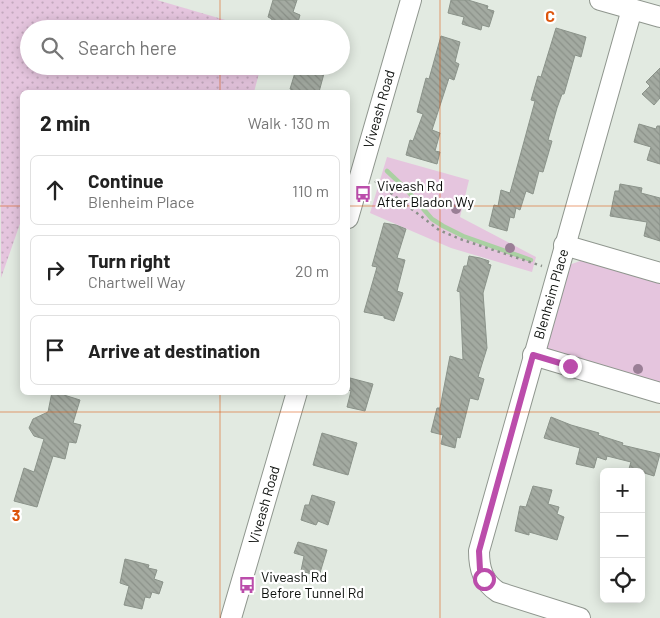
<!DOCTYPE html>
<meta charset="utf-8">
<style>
:root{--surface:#fff;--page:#f6f6f6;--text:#222;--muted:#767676;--line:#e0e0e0}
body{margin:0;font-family:Barlow,sans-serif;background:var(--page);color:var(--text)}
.controls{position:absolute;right:15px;bottom:15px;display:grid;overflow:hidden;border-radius:8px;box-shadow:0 2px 12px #0003}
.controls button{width:45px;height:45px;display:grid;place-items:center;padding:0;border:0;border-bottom:1px solid var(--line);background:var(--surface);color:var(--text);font:25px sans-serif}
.stop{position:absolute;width:15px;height:15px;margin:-11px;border:4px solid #bb4dab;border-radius:50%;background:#fff}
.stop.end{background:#bb4dab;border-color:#fff;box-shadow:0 1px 5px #0008}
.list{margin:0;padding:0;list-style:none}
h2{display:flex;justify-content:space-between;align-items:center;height:65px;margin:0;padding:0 20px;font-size:21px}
h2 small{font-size:16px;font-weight:400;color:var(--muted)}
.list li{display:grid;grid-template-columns:32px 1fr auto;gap:15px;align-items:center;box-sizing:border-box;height:70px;margin:0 10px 10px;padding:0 10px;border:1px solid var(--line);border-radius:8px}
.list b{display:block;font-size:19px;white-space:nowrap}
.list p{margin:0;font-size:16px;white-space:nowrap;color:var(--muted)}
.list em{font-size:16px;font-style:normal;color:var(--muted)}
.icon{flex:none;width:28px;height:28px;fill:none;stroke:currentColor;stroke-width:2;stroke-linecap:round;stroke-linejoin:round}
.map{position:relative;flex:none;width:660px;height:618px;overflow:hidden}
.search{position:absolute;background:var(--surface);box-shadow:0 2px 12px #0003;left:20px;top:20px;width:330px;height:55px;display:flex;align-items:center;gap:12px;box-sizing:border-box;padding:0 18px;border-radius:28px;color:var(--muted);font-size:19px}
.panel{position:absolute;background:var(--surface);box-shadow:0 2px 12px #0003;left:20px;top:90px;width:330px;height:305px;border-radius:8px}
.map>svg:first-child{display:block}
.grass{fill:url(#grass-dots)}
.green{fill:#e5c5de}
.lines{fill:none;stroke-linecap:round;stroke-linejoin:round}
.stream{stroke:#aad0a2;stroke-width:4.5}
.building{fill:url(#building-back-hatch);stroke:#8b938a}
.minor-casing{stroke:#8f968e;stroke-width:22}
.path{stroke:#8b918a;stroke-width:2.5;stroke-dasharray:2.5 4;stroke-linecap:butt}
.minor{stroke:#fff;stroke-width:20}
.tree{fill:#9a7f96}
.route{stroke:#bb4dab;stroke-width:6}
.grid{fill:none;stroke:#dd550c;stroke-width:1;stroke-opacity:0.55}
.labels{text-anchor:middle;stroke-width:4.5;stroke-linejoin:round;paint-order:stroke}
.street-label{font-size:14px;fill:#0a0d0a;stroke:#fff}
.poi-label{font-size:14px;fill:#0a0d0a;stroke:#fff;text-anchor:start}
.grid-label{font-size:16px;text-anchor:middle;font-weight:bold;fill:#dd550c;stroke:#fff;stroke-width:4.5;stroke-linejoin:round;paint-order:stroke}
</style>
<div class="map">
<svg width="660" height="618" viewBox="0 0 660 618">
<defs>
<pattern id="grass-dots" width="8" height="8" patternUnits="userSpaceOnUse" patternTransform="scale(1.25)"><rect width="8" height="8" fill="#e5c5de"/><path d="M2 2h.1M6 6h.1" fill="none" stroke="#c3a8bd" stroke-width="1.8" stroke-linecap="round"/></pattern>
<pattern id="building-back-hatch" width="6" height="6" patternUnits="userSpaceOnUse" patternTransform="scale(1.25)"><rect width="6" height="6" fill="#a3aaa1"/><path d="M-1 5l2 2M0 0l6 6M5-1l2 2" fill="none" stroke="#8b9189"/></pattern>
</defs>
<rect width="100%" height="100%" fill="#e2eae1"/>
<path class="grass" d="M0,0H157L256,29H29V66H261L254,92H22V218L1,278Z"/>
<g class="green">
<path d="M387,157L469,180L460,217L536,257L532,272L451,248L370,213Z"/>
<path d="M583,260L660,281V394L547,354L545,339L569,265Z"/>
</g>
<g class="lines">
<path class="stream" d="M387,171L405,188L432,219L443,226L463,236L531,260"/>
</g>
<g class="building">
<path d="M273,0H297L293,12L300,15L296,29L271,23L272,19L268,17Z"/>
<path d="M451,0H468L488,6L487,9L494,11L489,27L482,25L481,30L462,24L464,17L448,13Z"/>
<path d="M556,28L586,37L581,57L575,55L564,94H562L557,108L548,140L552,141L543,172L539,171L533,194L526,191L520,210L516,208L514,218L510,217L507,231L489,226L494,205L498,206L501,190L510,193L535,101L531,100L538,76L541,77Z"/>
<path d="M441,36L460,42L455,62L459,64L454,80L449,78L432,130L440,133L435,151L440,152L437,164L406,155L410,140L413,141L423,114L417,112L426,78L429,79Z"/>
<path d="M297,66H326L319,92H293V90L290,89Z"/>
<path d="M660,68V98L654,105L642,94L650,86L646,82Z"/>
<path d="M639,124L656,129L657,126H660V164L647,160L651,147L634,142Z"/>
<path d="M620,184L642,188L641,193L660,198V241L644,236L647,222L610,216L615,191H619Z"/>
<path d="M384,223L396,225L406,229L397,258L405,260L397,291L403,293L394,321L384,318V316L364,312L377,267L372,266Z"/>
<path d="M469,256L480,258L489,261L488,264L491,265L483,293L487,348L478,377L484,379L478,400L470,398L460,438L457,437L455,448L441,444L443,435L431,432L437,408H440L450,356L463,360L460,292L457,291L464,266H467Z"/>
<path d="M350,378L373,384L365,411L347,407L351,391L348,390Z"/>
<path d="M52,392H65L64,395L80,400L73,423L81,425L76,443L69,442L65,459L53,456L37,507L14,501L24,468L34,472L44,439L34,436L29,428L33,419L48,412Z"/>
<path d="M551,417L571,425L599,433L598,435L623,443L622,445L660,454L654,476L641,472H628L631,462L607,456L606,460L597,457L594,468L576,464L580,448L544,438Z"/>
<path d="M322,433L357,443L348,475L313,465Z"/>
<path d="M533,486L552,490L548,504L559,507L557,514L564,517L557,540L529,532V535L515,531L520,506L526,507Z"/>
<path d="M312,495L335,502L328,525L318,521L316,525L301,520L305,505H309Z"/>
<path d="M298,542L327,550L319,576L301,571L304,556L294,553Z"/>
<path d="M125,559L149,565L148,568L157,570L154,579L163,582L159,594L152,592L150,598L145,597L142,609L124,605L129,586L120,583Z"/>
</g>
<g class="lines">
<g class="minor-casing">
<g id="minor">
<path d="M600,0L660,17"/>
<path d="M348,218L411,0"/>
<path d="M564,245L660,273"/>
<path d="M533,355L660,393"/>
<path d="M231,618L297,392"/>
<path d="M580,618L498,592C483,582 479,569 479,551L632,9"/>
</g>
</g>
<path class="path" d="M375,181L439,230L460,239L542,266"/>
<use href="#minor" class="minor"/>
</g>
<g class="tree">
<circle cx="456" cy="209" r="5"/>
<circle cx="510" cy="248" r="5"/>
<circle cx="638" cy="369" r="5"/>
</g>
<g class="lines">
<path class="route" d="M484,579L480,570L479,551L533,355L570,366"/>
</g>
<path class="grid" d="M220,0V29M440,0V618M220,66V92M0,206H22M348,206H660M220,392V618M0,412H660"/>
<defs>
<g id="bus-bare" transform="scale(1.35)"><path d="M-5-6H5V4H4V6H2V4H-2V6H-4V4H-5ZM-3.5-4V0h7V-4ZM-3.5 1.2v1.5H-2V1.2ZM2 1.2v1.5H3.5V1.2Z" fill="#bb4dab" stroke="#fff" stroke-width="2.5" paint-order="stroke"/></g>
</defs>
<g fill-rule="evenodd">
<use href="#bus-bare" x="363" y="194"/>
<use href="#bus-bare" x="247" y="585"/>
</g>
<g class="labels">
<g class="street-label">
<text transform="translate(379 109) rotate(-74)" y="5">Viveash Road</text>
<text transform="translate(551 294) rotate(-74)" y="5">Blenheim Place</text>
<text transform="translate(264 505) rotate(-74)" y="5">Viveash Road</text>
</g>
<g class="poi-label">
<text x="377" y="191">Viveash Rd<tspan x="377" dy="16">After Bladon Wy</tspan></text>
<text x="261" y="582">Viveash Rd<tspan x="261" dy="16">Before Tunnel Rd</tspan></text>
</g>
</g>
<g class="grid-label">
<text x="550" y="22">C</text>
<text x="16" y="521">3</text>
</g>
</svg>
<div class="controls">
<button>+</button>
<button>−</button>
<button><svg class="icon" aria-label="locate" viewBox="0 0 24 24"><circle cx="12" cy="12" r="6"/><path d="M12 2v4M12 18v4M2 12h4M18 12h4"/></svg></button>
</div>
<div class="stop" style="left:484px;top:579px"></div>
<div class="stop end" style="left:570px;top:366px"></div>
<div class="search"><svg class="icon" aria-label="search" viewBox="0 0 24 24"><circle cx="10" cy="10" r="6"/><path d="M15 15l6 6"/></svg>Search here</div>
<section class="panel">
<h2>2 min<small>Walk · 130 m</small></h2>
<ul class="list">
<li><svg class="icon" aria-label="ahead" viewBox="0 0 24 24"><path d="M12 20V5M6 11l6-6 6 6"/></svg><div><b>Continue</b><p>Blenheim Place</p></div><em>110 m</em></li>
<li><svg class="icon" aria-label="right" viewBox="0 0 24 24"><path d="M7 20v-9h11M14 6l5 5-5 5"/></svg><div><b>Turn right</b><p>Chartwell Way</p></div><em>20 m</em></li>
<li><svg class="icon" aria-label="arrive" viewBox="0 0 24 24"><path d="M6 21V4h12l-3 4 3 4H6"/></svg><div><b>Arrive at destination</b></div></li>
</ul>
</section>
</div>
